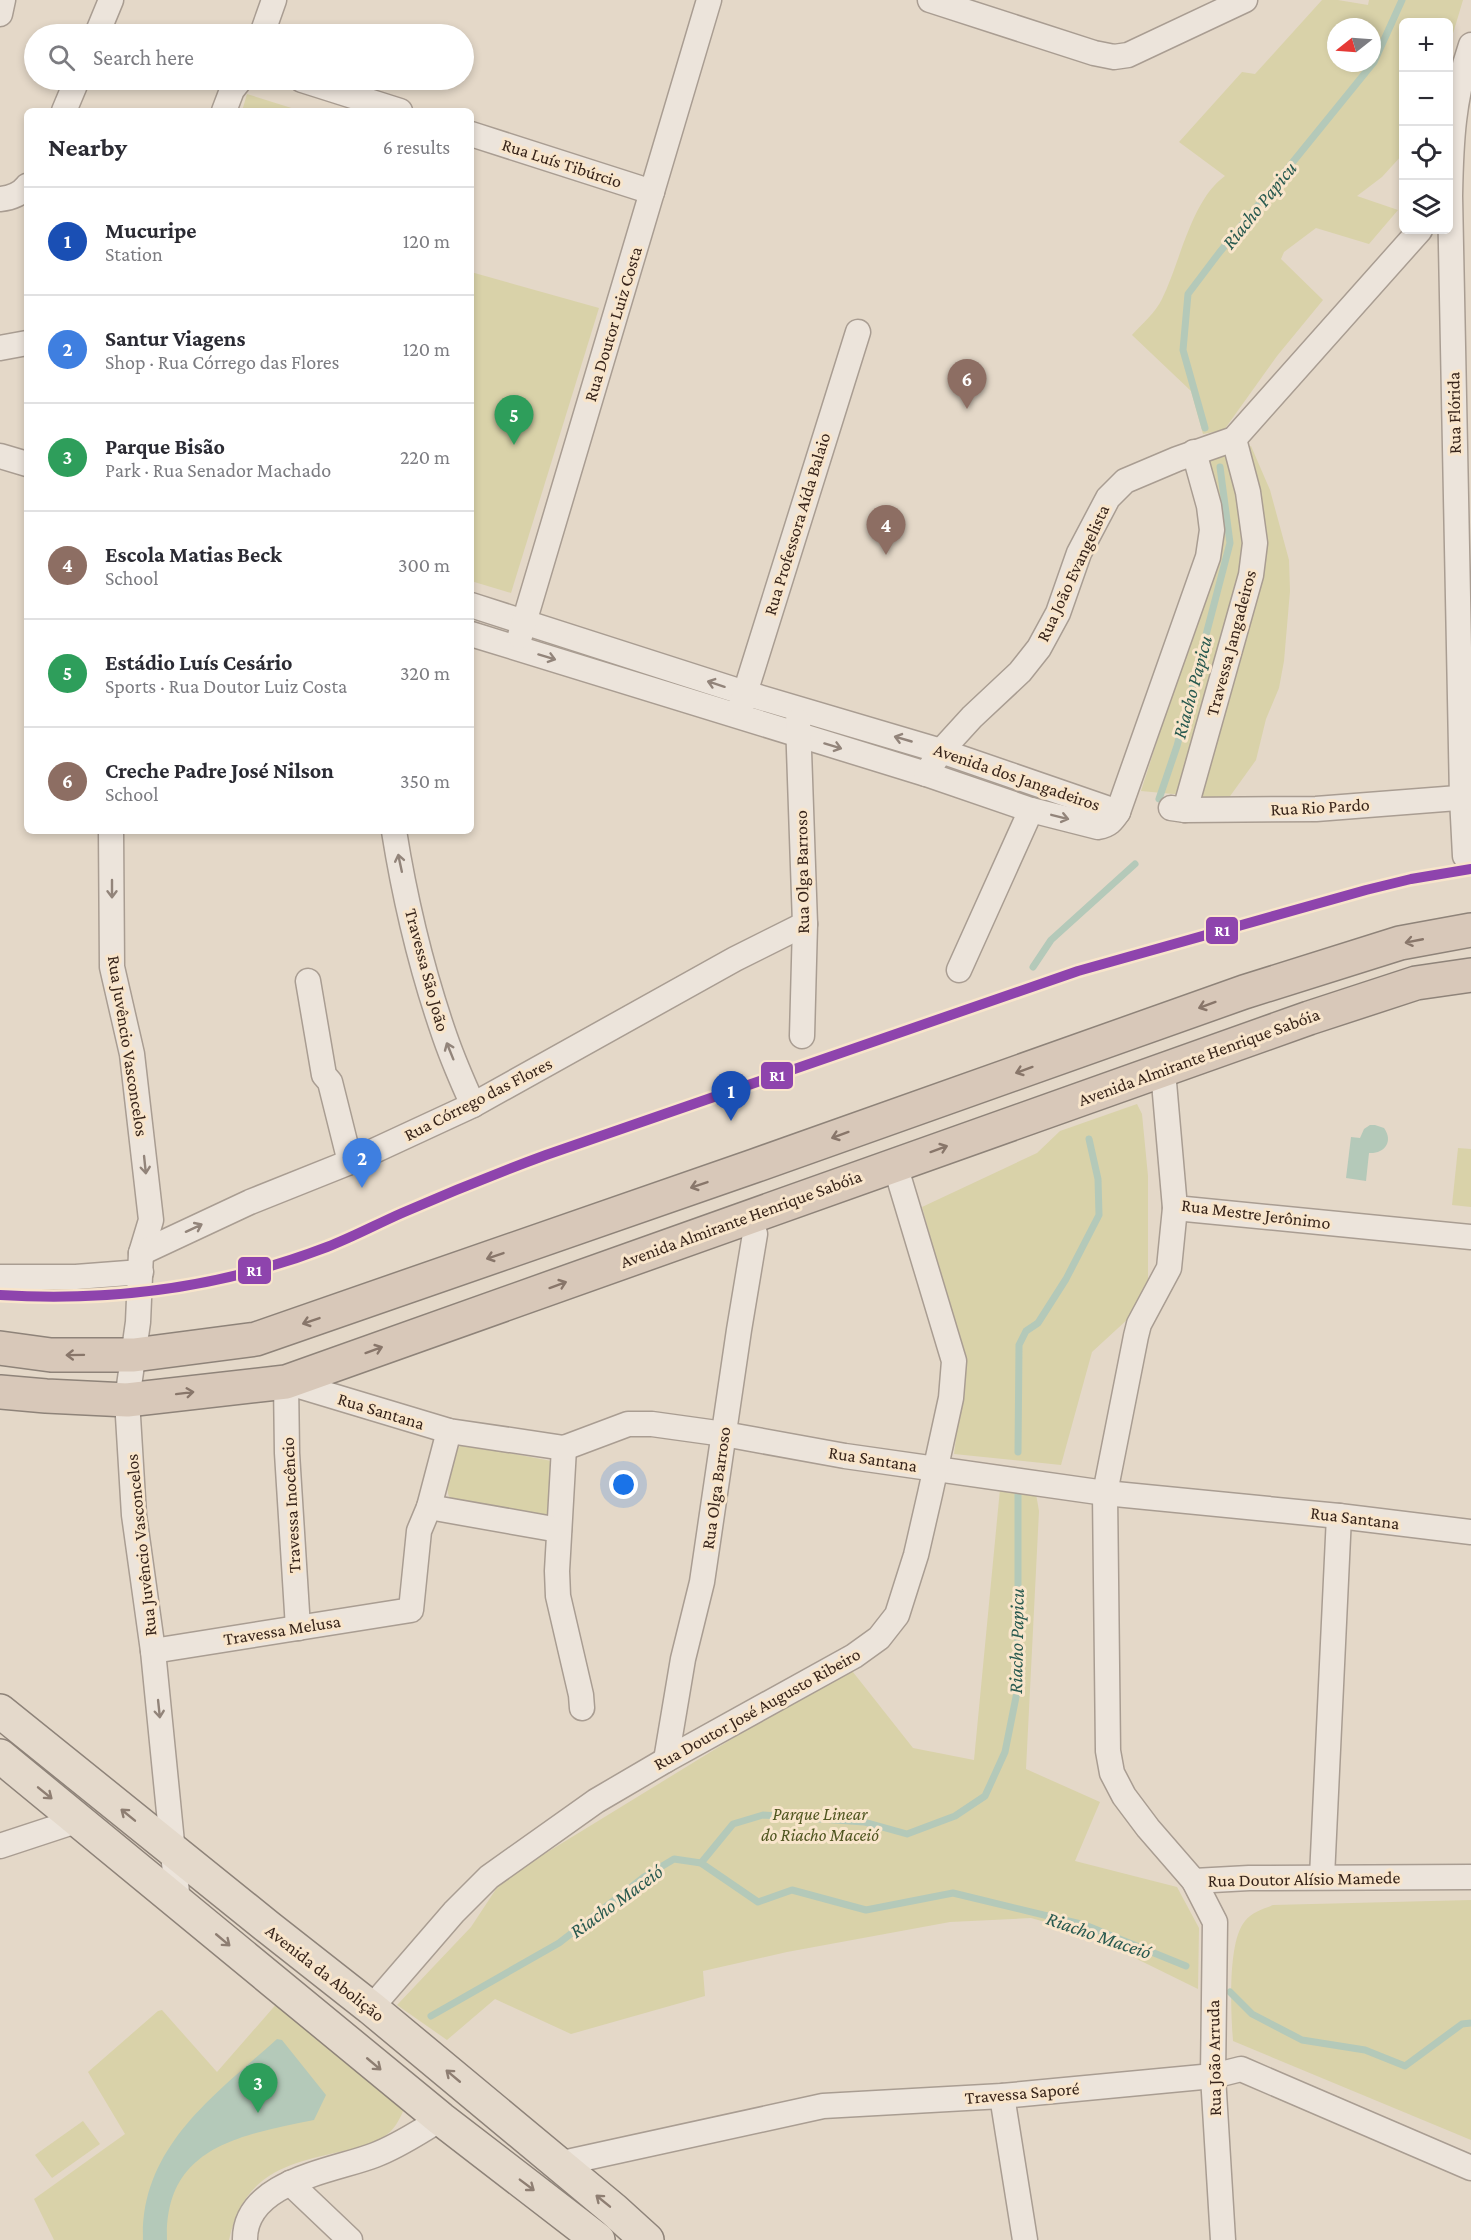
<!DOCTYPE html>
<meta charset="utf-8">
<style>
:root{--surface:#fff;--page:#f2f2f3;--text:#2b2b33;--muted:#7c7c81;--line:#e1e1e2;--accent:#ea580c}
body{margin:0;font-family:"Crimson Pro",serif;background:var(--page);color:var(--text)}
.controls{position:absolute;right:18px;top:18px;display:grid;overflow:hidden;border-radius:9px;box-shadow:0 3px 9px #0003}
.controls button{width:54px;height:54px;display:grid;place-items:center;padding:0;border:0;border-bottom:2px solid var(--line);background:var(--surface);color:var(--text);font:30px sans-serif}
.compass{position:absolute;left:1327px;top:18px;width:54px;height:54px;border-radius:50%;background:var(--surface);box-shadow:0 3px 9px #0003;rotate:253deg}
.you{position:absolute;left:624px;top:1485px;width:21px;height:21px;margin:-15px;border:4px solid #fff;border-radius:50%;background:#1a73e8;box-shadow:0 0 0 9px #1a73e833}
.badge{display:grid;place-items:center;width:39px;height:39px;border-radius:50%;background:var(--accent);color:#fff;font-size:20px;font-weight:700}
.pin{position:absolute;translate:-50% -50px;filter:drop-shadow(0 2px 3px #0008)}
.pin::after{content:'';position:absolute;top:32px;width:21px;height:18px;background:inherit;clip-path:polygon(0 0,100% 0,50% 100%)}
.list{margin:0;padding:0;list-style:none}
h2{display:flex;justify-content:space-between;align-items:center;height:78px;margin:0;padding:0 24px;font-size:26px}
h2 small{font-size:20px;font-weight:400;color:var(--muted)}
.list li{display:grid;grid-template-columns:39px 1fr auto;gap:18px;align-items:center;box-sizing:border-box;height:108px;padding:0 24px;border-top:2px solid var(--line)}
.list b{display:block;font-size:22px;white-space:nowrap}
.list p{margin:0;font-size:20px;white-space:nowrap;color:var(--muted)}
.list em{font-size:20px;font-style:normal;color:var(--muted)}
.icon{flex:none;width:33px;height:33px;fill:none;stroke:currentColor;stroke-width:2;stroke-linecap:round;stroke-linejoin:round}
.map{position:relative;flex:none;width:1471px;height:2240px;overflow:hidden}
.search{position:absolute;background:var(--surface);box-shadow:0 3px 9px #0003;left:24px;top:24px;width:450px;height:66px;display:flex;align-items:center;gap:15px;box-sizing:border-box;padding:0 21px;border-radius:33px;color:var(--muted);font-size:22px}
.panel{position:absolute;background:var(--surface);box-shadow:0 3px 9px #0003;left:24px;top:108px;width:450px;height:726px;border-radius:9px}
.map>svg:first-child{display:block}
.green{fill:#d9d2a9;fill-rule:evenodd}
.water{fill:#b4c9b9}
.lines{fill:none;stroke-linecap:round;stroke-linejoin:round}
.stream{stroke:#b4c9b9;stroke-width:7}
.street-casing{stroke:#a99d92;stroke-width:27}
.primary-casing{stroke:#8e8379;stroke-width:36}
.highway-casing{stroke:#8e8379;stroke-width:36}
.street{stroke:#ece4db;stroke-width:24}
.primary{stroke:#e4d9cb;stroke-width:33}
.highway{stroke:#d8c8b9;stroke-width:33}
.rail{stroke:#aba39b;stroke-width:4.5;stroke-dasharray:10 10;stroke-linecap:butt}
.rail-1-casing{stroke:#f8e5cb;stroke-width:15}
.rail-1{stroke:#8e44ad;stroke-width:10}
.oneway{stroke:#92847a}
.oneway2{stroke:#88766a}
.oneway3{stroke:#8e7e72}
.labels{text-anchor:middle;stroke-width:6;stroke-linejoin:round;paint-order:stroke}
.street-label{font-size:18px;fill:#37241a;stroke:#f8e5cb}
.park-label{font-size:18px;font-style:italic;fill:#4f551f;stroke:#f8e5cb}
.water-label{font-size:20px;font-style:italic;fill:#28594f;stroke:#f8e5cb}
.line-badge{stroke:#f8e5cb;stroke-width:2}
.badge-label{font-size:16px;text-anchor:middle;font-weight:bold;fill:#fff}
</style>
<div class="map">
<svg width="1471" height="2240" viewBox="0 0 1471 2240">
<rect width="100%" height="100%" fill="#e4d8c8"/>
<g class="green">
<path d="M1322,0H1338L1368,5L1369,0H1463L1449,47L1448,22H1404L1403,154L1382,177L1357,196L1398,210L1369,244L1316,228L1284,252L1281,259L1323,300L1277,356L1224,430L1203,434L1191,391L1132,335C1142,324 1156,312 1162,299C1180,263 1191,200 1225,176L1179,142L1242,72L1255,74ZM1336,27H1372V63H1336Z"/>
<path d="M247,94L301,111H242Z"/>
<path d="M471,272L599,308L511,593L471,581Z"/>
<path d="M1251,446L1270,490L1289,560L1290,591L1284,661L1279,688L1266,719L1256,760L1228,799L1141,791L1223,535L1205,462Z"/>
<path d="M1137,1104L1142,1114L1148,1176V1279L1129,1318L1092,1352L1061,1465L954,1454L962,1390L961,1348L922,1207L1037,1153L1060,1131Z"/>
<path d="M1458,1148L1471,1149V1207L1452,1205Z"/>
<path d="M461,1445H468L562,1463L548,1521L450,1498C443,1489 452,1452 461,1445Z"/>
<path d="M1000,1489L1036,1494L1039,1511L1026,1769L1100,1802L1075,1861L1177,1887L1199,1928L1198,1989L1084,1933L1031,1918L950,1922L787,1952L703,1971L705,1996L571,2034L495,1999L447,2040L397,2005L471,1927L502,1880L849,1667L913,1748L974,1760Z"/>
<path d="M1471,1900V2140L1233,2041C1231,2014 1227,1942 1245,1921C1252,1912 1263,1909 1273,1905Z"/>
<path d="M279,2001L406,2104C402,2114 398,2124 390,2132C376,2144 357,2148 339,2152C282,2164 243,2177 229,2240H54L34,2199L125,2134L88,2072L158,2011L162,2010L217,2072Z"/>
<path d="M83,2121L100,2144L52,2178L35,2155Z"/>
</g>
<g class="water">
<path d="M1370,1125H1375L1384,1128C1394,1142 1384,1154 1369,1153L1366,1181L1346,1178L1351,1137L1360,1138L1364,1129Z"/>
<path d="M277,2039L282,2040L326,2095L314,2120C241,2135 164,2146 167,2240H143C140,2147 215,2095 277,2039Z"/>
</g>
<g class="lines">
<g class="stream">
<path d="M1205,428L1183,350L1188,294L1219,253L1374,62L1402,0"/>
<path d="M1159,799L1177,746L1230,543L1220,467"/>
<path d="M1033,967L1051,940L1135,864"/>
<path d="M1018,1452L1019,1345L1026,1331L1038,1323L1066,1279L1099,1215L1098,1179L1089,1139"/>
<path d="M701,1863L733,1824L763,1815L864,1822L907,1834L955,1816L985,1796L1005,1752L1018,1687V1489"/>
<path d="M1230,1992L1252,2014L1302,2040L1365,2050L1405,2066L1462,2024L1471,2023"/>
<path d="M431,2016L559,1943L644,1877L674,1859L701,1863L758,1902L792,1890L866,1910L953,1893L1085,1925L1186,1966"/>
</g>
<g class="street-casing">
<g id="street">
<path d="M930,0L1094,53L1114,57L1128,55L1245,0"/>
<path d="M0,14L3,0"/>
<path d="M97,34L111,0"/>
<path d="M262,34L274,0"/>
<path d="M1471,45C1453,98 1451,141 1450,196L1462,798L1465,856L1471,855"/>
<path d="M302,80L400,111"/>
<path d="M64,111L77,80"/>
<path d="M224,111L232,90L240,80"/>
<path d="M471,134L652,192"/>
<path d="M0,199C11,198 20,195 27,186"/>
<path d="M0,348L27,343"/>
<path d="M0,456L27,464"/>
<path d="M471,605L745,693L941,751L1118,812"/>
<path d="M471,634L926,774L1031,810L1098,827C1109,825 1112,821 1118,812L1208,557L1212,530L1209,506L1194,452"/>
<path d="M520,636L709,0"/>
<path d="M740,709L858,332"/>
<path d="M798,721L805,924L802,1036"/>
<path d="M926,774L941,751L972,717L1020,672L1039,648L1058,613L1079,553L1108,498L1125,481L1177,459L1234,439L1420,230"/>
<path d="M1171,808L1185,810L1316,809L1471,797"/>
<path d="M1185,810L1251,575L1255,543L1248,492L1234,439"/>
<path d="M111,831L112,967L132,1054L151,1220L141,1253L138,1322L127,1400L134,1515L153,1651L178,1903"/>
<path d="M394,831C405,900 422,971 445,1037C453,1060 463,1083 473,1105"/>
<path d="M959,970L1031,810"/>
<path d="M308,981L324,1075L330,1082L350,1162"/>
<path d="M1163,1071L1175,1208L1471,1237"/>
<path d="M1175,1208L1169,1268L1139,1324L1136,1336L1105,1493L1108,1751L1112,1773L1124,1796L1148,1828L1194,1881L1215,1922L1213,2076L1223,2240"/>
<path d="M141,1253L250,1202L350,1162L473,1105L735,959L805,924"/>
<path d="M0,1277H76L141,1272"/>
<path d="M564,1448L557,1571L558,1596L581,1695L582,1708"/>
<path d="M429,1507L559,1530"/>
<path d="M298,1628L287,1453L286,1382L449,1431L564,1448L628,1424H652L724,1434L845,1456L1105,1493L1339,1516L1471,1532"/>
<path d="M153,1651L411,1610L419,1531L429,1507L449,1431"/>
<path d="M666,1760L683,1659L702,1582L739,1330L755,1234L750,1216"/>
<path d="M0,1846L79,1820"/>
<path d="M1322,1877L1339,1516"/>
<path d="M1194,1881L1249,1878L1471,1877"/>
<path d="M371,2008L454,1912L489,1877L596,1801L666,1760L854,1656L879,1638L897,1615L916,1555L930,1494L951,1398L954,1361L895,1165"/>
<path d="M1002,2096L1025,2240"/>
<path d="M558,2164L823,2106L1002,2096L1213,2076L1241,2069L1471,2168"/>
<path d="M290,2183L350,2240"/>
<path d="M245,2240C244,2181 334,2171 375,2155C399,2146 419,2132 441,2119"/>
</g>
</g>
<g class="primary-casing">
<g id="primary">
<path d="M0,1711L268,1927L371,2008L614,2210L647,2240"/>
<path d="M0,1756L441,2119L598,2240"/>
</g>
</g>
<g class="highway-casing">
<g id="highway">
<path d="M0,1348L51,1355H134L256,1339L754,1166L1244,992L1400,943L1471,930"/>
<path d="M0,1392L46,1396L127,1400L286,1382L1309,1018L1416,983L1471,975"/>
</g>
</g>
<use href="#street" class="street"/>
<use href="#primary" class="primary"/>
<use href="#highway" class="highway"/>
<path class="rail" d="M0,1295C112,1302 223,1287 327,1247C353,1237 377,1224 402,1213C450,1192 497,1173 546,1155L1078,971L1366,890L1411,879L1471,869"/>
<g class="rail-1-casing">
<path id="rail-1" d="M0,1295C112,1302 223,1287 327,1247C353,1237 377,1224 402,1213C450,1192 497,1173 546,1155L1078,971L1366,890L1411,879L1471,869"/>
</g>
<use href="#rail-1" class="rail-1"/>
</g>
<defs><path id="oneway-shaft" d="M-6 0H5M1.5-3L5.5 0L1.5 3" fill="none" stroke-width="1.6" stroke-linecap="round" stroke-linejoin="round" transform="scale(1.5)"/></defs>
<g class="oneway">
<use href="#oneway-shaft" transform="translate(547 657) rotate(17)"/>
<use href="#oneway-shaft" transform="translate(716 684) rotate(-162)"/>
<use href="#oneway-shaft" transform="translate(903 739) rotate(-164)"/>
<use href="#oneway-shaft" transform="translate(833 746) rotate(17)"/>
<use href="#oneway-shaft" transform="translate(1060 817) rotate(14)"/>
<use href="#oneway-shaft" transform="translate(400 863) rotate(-102)"/>
<use href="#oneway-shaft" transform="translate(112 889) rotate(90)"/>
<use href="#oneway-shaft" transform="translate(450 1051) rotate(-112)"/>
<use href="#oneway-shaft" transform="translate(145 1165) rotate(84)"/>
<use href="#oneway-shaft" transform="translate(194 1228) rotate(-25)"/>
<use href="#oneway-shaft" transform="translate(159 1709) rotate(84)"/>
</g>
<g class="oneway2">
<use href="#oneway-shaft" transform="translate(1414 941) rotate(169)"/>
<use href="#oneway-shaft" transform="translate(1207 1005) rotate(160)"/>
<use href="#oneway-shaft" transform="translate(1024 1070) rotate(160)"/>
<use href="#oneway-shaft" transform="translate(840 1135) rotate(160)"/>
<use href="#oneway-shaft" transform="translate(939 1149) rotate(-20)"/>
<use href="#oneway-shaft" transform="translate(699 1185) rotate(161)"/>
<use href="#oneway-shaft" transform="translate(495 1256) rotate(161)"/>
<use href="#oneway-shaft" transform="translate(558 1285) rotate(-20)"/>
<use href="#oneway-shaft" transform="translate(311 1321) rotate(161)"/>
<use href="#oneway-shaft" transform="translate(374 1350) rotate(-20)"/>
<use href="#oneway-shaft" transform="translate(75 1355) rotate(179)"/>
<use href="#oneway-shaft" transform="translate(185 1393) rotate(-7)"/>
</g>
<g class="oneway3">
<use href="#oneway-shaft" transform="translate(45 1793) rotate(39)"/>
<use href="#oneway-shaft" transform="translate(128 1815) rotate(-141)"/>
<use href="#oneway-shaft" transform="translate(223 1940) rotate(40)"/>
<use href="#oneway-shaft" transform="translate(374 2064) rotate(40)"/>
<use href="#oneway-shaft" transform="translate(453 2076) rotate(-140)"/>
<use href="#oneway-shaft" transform="translate(527 2185) rotate(37)"/>
<use href="#oneway-shaft" transform="translate(603 2201) rotate(-141)"/>
</g>
<g class="labels">
<g class="street-label">
<text transform="translate(562 163) rotate(18)" y="6">Rua Luís Tibúrcio</text>
<text transform="translate(613 324) rotate(-73)" y="6">Rua Doutor Luiz Costa</text>
<text transform="translate(1454 413) rotate(-91)" y="6">Rua Flórida</text>
<text transform="translate(797 524) rotate(-73)" y="6">Rua Professora Aída Balaio</text>
<text transform="translate(1073 573) rotate(-65)" y="6">Rua João Evangelista</text>
<text transform="translate(1231 643) rotate(-75)" y="6">Travessa Jangadeiros</text>
<text transform="translate(1017 777) rotate(19)" y="6">Avenida dos Jangadeiros</text>
<text transform="translate(1320 807) rotate(-3)" y="6">Rua Rio Pardo</text>
<text transform="translate(802 872) rotate(-91)" y="6">Rua Olga Barroso</text>
<text transform="translate(427 970) rotate(75)" y="6">Travessa São João</text>
<text transform="translate(128 1046) rotate(81)" y="6">Rua Juvêncio Vasconcelos</text>
<text transform="translate(1199 1057) rotate(-20)" y="6">Avenida Almirante Henrique Sabóia</text>
<text transform="translate(478 1099) rotate(-27)" y="6">Rua Córrego das Flores</text>
<text transform="translate(1256 1214) rotate(7)" y="6">Rua Mestre Jerônimo</text>
<text transform="translate(741 1219) rotate(-20)" y="6">Avenida Almirante Henrique Sabóia</text>
<text transform="translate(381 1411) rotate(17)" y="6">Rua Santana</text>
<text transform="translate(873 1459) rotate(9)" y="6">Rua Santana</text>
<text transform="translate(716 1488) rotate(-82)" y="6">Rua Olga Barroso</text>
<text transform="translate(291 1505) rotate(-93)" y="6">Travessa Inocêncio</text>
<text transform="translate(1355 1518) rotate(7)" y="6">Rua Santana</text>
<text transform="translate(141 1545) rotate(-96)" y="6">Rua Juvêncio Vasconcelos</text>
<text transform="translate(282 1630) rotate(-9)" y="6">Travessa Melusa</text>
<text transform="translate(757 1709) rotate(-29)" y="6">Rua Doutor José Augusto Ribeiro</text>
<text transform="translate(1304 1879) rotate(-1)" y="6">Rua Doutor Alísio Mamede</text>
<text transform="translate(325 1973) rotate(38)" y="6">Avenida da Abolição</text>
<text transform="translate(1214 2058) rotate(-91)" y="6">Rua João Arruda</text>
<text transform="translate(1022 2093) rotate(-5)" y="6">Travessa Saporé</text>
</g>
<g class="park-label">
<text x="820" y="1820">Parque Linear<tspan x="820" dy="21">do Riacho Maceió</tspan></text>
</g>
<g class="water-label">
<text transform="translate(1259 205) rotate(-51)" y="7">Riacho Papicu</text>
<text transform="translate(1192 687) rotate(-75)" y="7">Riacho Papicu</text>
<text transform="translate(1016 1641) rotate(-89)" y="7">Riacho Papicu</text>
<text transform="translate(616 1901) rotate(-36)" y="7">Riacho Maceió</text>
<text transform="translate(1099 1935) rotate(19)" y="7">Riacho Maceió</text>
</g>
</g>
<g class="line-badge">
<rect x="1205" y="916" width="34" height="29" rx="6" fill="#8e44ad"/>
<rect x="760" y="1061" width="34" height="29" rx="6" fill="#8e44ad"/>
<rect x="237" y="1256" width="35" height="29" rx="6" fill="#8e44ad"/>
</g>
<g class="badge-label">
<text x="1222" y="936">R1</text>
<text x="777" y="1081">R1</text>
<text x="254" y="1276">R1</text>
</g>
</svg>
<div class="controls">
<button>+</button>
<button>−</button>
<button><svg class="icon" aria-label="locate" viewBox="0 0 24 24"><circle cx="12" cy="12" r="6"/><path d="M12 2v4M12 18v4M2 12h4M18 12h4"/></svg></button>
<button><svg class="icon" aria-label="layers" viewBox="0 0 24 24"><path d="M12 4l9 5-9 5-9-5zM3 14l9 5 9-5"/></svg></button>
</div>
<svg class="compass" viewBox="-18 -18 36 36"><path d="M0-13l5 13h-10z" fill="#e53935"/><path d="M0 13l5-13h-10z" fill="#7c7c81"/></svg>
<div class="you"></div>
<div class="pin badge" style="left:731px;top:1121px;background:#1a4fb4">1</div>
<div class="pin badge" style="left:362px;top:1188px;background:#3f7fe0">2</div>
<div class="pin badge" style="left:258px;top:2113px;background:#2e9e5b">3</div>
<div class="pin badge" style="left:886px;top:555px;background:#8d6e63">4</div>
<div class="pin badge" style="left:514px;top:445px;background:#2e9e5b">5</div>
<div class="pin badge" style="left:967px;top:409px;background:#8d6e63">6</div>
<div class="search"><svg class="icon" aria-label="search" viewBox="0 0 24 24"><circle cx="10" cy="10" r="6"/><path d="M15 15l6 6"/></svg>Search here</div>
<section class="panel">
<h2>Nearby<small>6 results</small></h2>
<ul class="list">
<li><span class="badge" style="background:#1a4fb4">1</span><div><b>Mucuripe</b><p>Station</p></div><em>120 m</em></li>
<li><span class="badge" style="background:#3f7fe0">2</span><div><b>Santur Viagens</b><p>Shop · Rua Córrego das Flores</p></div><em>120 m</em></li>
<li><span class="badge" style="background:#2e9e5b">3</span><div><b>Parque Bisão</b><p>Park · Rua Senador Machado</p></div><em>220 m</em></li>
<li><span class="badge" style="background:#8d6e63">4</span><div><b>Escola Matias Beck</b><p>School</p></div><em>300 m</em></li>
<li><span class="badge" style="background:#2e9e5b">5</span><div><b>Estádio Luís Cesário</b><p>Sports · Rua Doutor Luiz Costa</p></div><em>320 m</em></li>
<li><span class="badge" style="background:#8d6e63">6</span><div><b>Creche Padre José Nilson</b><p>School</p></div><em>350 m</em></li>
</ul>
</section>
</div>
